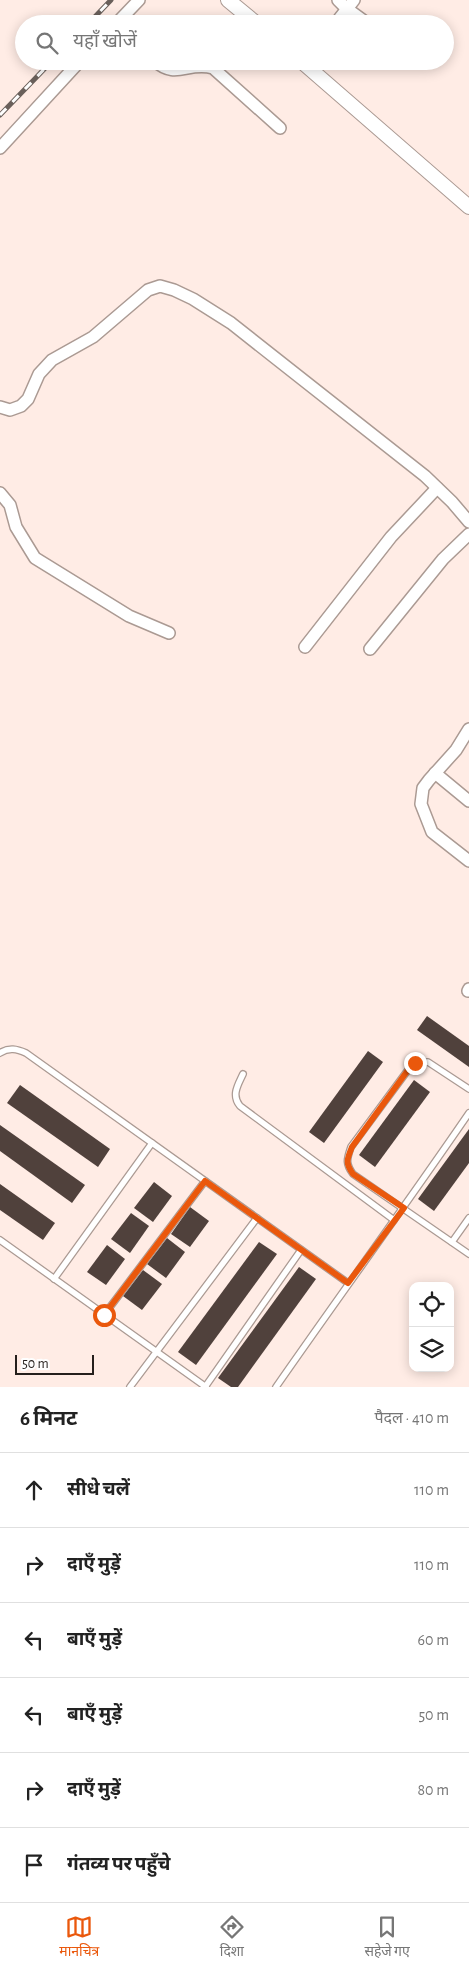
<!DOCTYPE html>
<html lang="hi">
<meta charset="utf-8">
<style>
:root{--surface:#fff;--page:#f6f6f6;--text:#222;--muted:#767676;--line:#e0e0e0;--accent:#ea580c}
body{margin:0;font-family:"Alegreya Sans","Noto Sans Devanagari",sans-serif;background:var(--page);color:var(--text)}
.controls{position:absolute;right:15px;bottom:15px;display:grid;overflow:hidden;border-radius:10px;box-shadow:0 2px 12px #0003}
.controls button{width:45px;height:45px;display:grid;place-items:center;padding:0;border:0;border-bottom:1px solid var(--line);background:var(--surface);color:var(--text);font:25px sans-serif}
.scale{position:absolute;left:15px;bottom:12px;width:79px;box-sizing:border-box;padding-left:5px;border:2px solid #251f1c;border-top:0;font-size:14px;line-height:18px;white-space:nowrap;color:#251f1c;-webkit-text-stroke:4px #fefefe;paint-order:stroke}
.stop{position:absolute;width:15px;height:15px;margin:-11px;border:4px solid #ea580c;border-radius:50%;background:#fff}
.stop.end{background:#ea580c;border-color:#fff;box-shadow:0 1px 5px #0008}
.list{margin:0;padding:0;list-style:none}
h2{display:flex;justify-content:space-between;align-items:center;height:65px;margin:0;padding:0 20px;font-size:21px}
h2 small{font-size:16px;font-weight:400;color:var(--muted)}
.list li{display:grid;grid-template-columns:32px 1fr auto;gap:15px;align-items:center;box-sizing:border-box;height:75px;padding:0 20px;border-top:1px solid var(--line)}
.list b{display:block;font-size:19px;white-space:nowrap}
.list em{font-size:16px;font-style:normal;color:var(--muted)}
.icon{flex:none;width:28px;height:28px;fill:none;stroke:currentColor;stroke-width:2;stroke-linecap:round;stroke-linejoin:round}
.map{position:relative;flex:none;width:469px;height:1387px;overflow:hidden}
.search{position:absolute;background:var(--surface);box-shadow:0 2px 12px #0003;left:15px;right:15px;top:15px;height:55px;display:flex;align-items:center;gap:12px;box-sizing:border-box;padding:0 18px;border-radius:28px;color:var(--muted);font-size:19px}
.sheet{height:515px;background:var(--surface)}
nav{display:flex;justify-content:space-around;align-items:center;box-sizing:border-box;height:70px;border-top:1px solid var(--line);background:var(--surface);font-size:14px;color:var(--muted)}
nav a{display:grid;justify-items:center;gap:2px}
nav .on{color:var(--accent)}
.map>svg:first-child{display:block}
.building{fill:#50413c}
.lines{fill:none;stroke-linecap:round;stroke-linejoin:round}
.service-casing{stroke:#ab9a93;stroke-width:8}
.minor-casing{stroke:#ab9a93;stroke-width:14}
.tertiary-casing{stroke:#ab9a93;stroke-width:16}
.service{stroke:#fff;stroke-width:5.5}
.minor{stroke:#fff;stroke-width:11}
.tertiary{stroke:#fff;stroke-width:14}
.rail-casing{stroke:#6a605b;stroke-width:5}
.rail{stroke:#fefefe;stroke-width:3;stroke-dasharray:9;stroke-linecap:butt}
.route{stroke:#ea580c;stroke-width:6}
</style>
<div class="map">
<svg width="469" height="1387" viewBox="0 0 469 1387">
<rect width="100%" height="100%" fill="#ffece5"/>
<g class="building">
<path d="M427,1016L469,1046V1067L417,1030Z"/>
<path d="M368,1051L383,1062L324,1143L309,1132Z"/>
<path d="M414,1080L430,1092L375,1167L359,1155Z"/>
<path d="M20,1085L110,1149L98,1167L7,1103Z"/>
<path d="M0,1125L85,1185L72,1203L0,1151Z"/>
<path d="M469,1129V1163L434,1211L418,1199Z"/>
<path d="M154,1182L172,1196L153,1222L134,1208Z"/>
<path d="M0,1184L55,1223L43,1240L0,1210Z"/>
<path d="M190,1207L209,1221L190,1247L171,1234Z"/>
<path d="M131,1213L149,1226L130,1253L111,1239Z"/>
<path d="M167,1238L185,1252L166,1278L147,1264Z"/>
<path d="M259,1242L277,1254L196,1365L178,1352Z"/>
<path d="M107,1245L125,1259L106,1285L87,1272Z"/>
<path d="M299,1267L316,1279L238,1387H231L218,1378Z"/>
<path d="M143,1270L162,1284L142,1310L123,1296Z"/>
</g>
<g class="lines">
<g class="service-casing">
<g id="service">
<path d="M0,1053C9,1047 17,1049 26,1053L348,1283"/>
<path d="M243,1074C238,1085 231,1095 240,1106L394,1220"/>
<path d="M469,1089L428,1062L415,1063L408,1070L351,1147C347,1159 345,1163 353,1174L469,1254"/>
<path d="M0,1240L206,1387"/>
<path d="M452,1242L469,1218"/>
<path d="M54,1279L152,1143"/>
<path d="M104,1315L205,1181"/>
<path d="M130,1387L257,1218"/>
<path d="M205,1387L301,1250"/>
<path d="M276,1387C340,1295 406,1205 469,1113"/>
</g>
</g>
<g class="minor-casing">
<g id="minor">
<path d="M338,0L346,8L368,24"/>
<path d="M116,24L139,0"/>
<path d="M335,24L354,0"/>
<path d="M155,61C176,80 188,61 213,68L280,128"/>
<path d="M0,148L80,61"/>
<path d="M0,407L10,410L21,406L28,399L39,374L52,360L93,337L148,290L160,286L174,290L193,299L231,323L425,476L452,502L469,522"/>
<path d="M0,493L10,505L16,527L35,558L129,616L169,633"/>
<path d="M305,647L391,537L437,488"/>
<path d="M370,649L443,559L469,534"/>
<path d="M469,729L456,750L429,780L423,788L421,804L432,832L469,861"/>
<path d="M435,773L469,801"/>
<path d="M468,991L469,989"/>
</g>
</g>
<g class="tertiary-casing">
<g id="tertiary">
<path d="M228,0L257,24"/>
<path d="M301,61L469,207"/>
</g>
</g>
<use href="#service" class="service"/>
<use href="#minor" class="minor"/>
<use href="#tertiary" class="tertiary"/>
<g class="rail-casing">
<g id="rail">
<path d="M88,24L111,0"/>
<path d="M0,115L52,61"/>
</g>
</g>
<use href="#rail" class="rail"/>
</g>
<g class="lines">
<path class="route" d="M104,1315L205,1181L348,1283L404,1208L353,1174C345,1163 347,1159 352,1147L408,1070L415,1063"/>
</g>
</svg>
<div class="controls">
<button><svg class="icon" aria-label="locate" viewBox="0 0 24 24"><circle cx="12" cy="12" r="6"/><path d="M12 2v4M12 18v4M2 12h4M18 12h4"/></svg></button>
<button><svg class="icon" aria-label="layers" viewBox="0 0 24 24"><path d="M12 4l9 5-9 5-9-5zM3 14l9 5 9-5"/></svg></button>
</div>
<div class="scale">50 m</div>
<div class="stop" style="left:104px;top:1315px"></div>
<div class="stop end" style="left:415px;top:1063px"></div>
<div class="search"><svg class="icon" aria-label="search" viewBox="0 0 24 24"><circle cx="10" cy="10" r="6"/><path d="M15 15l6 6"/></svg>यहाँ खोजें</div>
</div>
<section class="sheet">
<h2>6 मिनट<small>पैदल · 410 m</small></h2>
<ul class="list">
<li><svg class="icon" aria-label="ahead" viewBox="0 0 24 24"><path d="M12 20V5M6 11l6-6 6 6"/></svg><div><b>सीधे चलें</b></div><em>110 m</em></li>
<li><svg class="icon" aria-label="right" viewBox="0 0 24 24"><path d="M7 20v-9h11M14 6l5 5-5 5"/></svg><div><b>दाएँ मुड़ें</b></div><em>110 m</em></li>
<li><svg class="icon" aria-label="left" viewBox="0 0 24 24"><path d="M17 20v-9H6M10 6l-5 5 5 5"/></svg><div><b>बाएँ मुड़ें</b></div><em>60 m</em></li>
<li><svg class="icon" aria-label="left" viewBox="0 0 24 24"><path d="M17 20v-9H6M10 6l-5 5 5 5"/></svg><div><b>बाएँ मुड़ें</b></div><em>50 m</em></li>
<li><svg class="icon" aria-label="right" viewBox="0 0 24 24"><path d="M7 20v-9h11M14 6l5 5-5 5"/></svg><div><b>दाएँ मुड़ें</b></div><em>80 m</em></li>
<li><svg class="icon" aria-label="arrive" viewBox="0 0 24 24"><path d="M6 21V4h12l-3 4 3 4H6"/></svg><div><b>गंतव्य पर पहुँचे</b></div></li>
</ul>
</section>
<nav>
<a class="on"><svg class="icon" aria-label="map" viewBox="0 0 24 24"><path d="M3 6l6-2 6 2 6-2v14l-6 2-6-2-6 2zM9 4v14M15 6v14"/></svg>मानचित्र</a>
<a><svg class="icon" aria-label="directions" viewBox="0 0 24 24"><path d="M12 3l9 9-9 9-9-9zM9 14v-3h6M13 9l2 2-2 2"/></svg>दिशा</a>
<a><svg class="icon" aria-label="saved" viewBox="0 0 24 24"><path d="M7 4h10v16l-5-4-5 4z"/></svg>सहेजे गए</a>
</nav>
